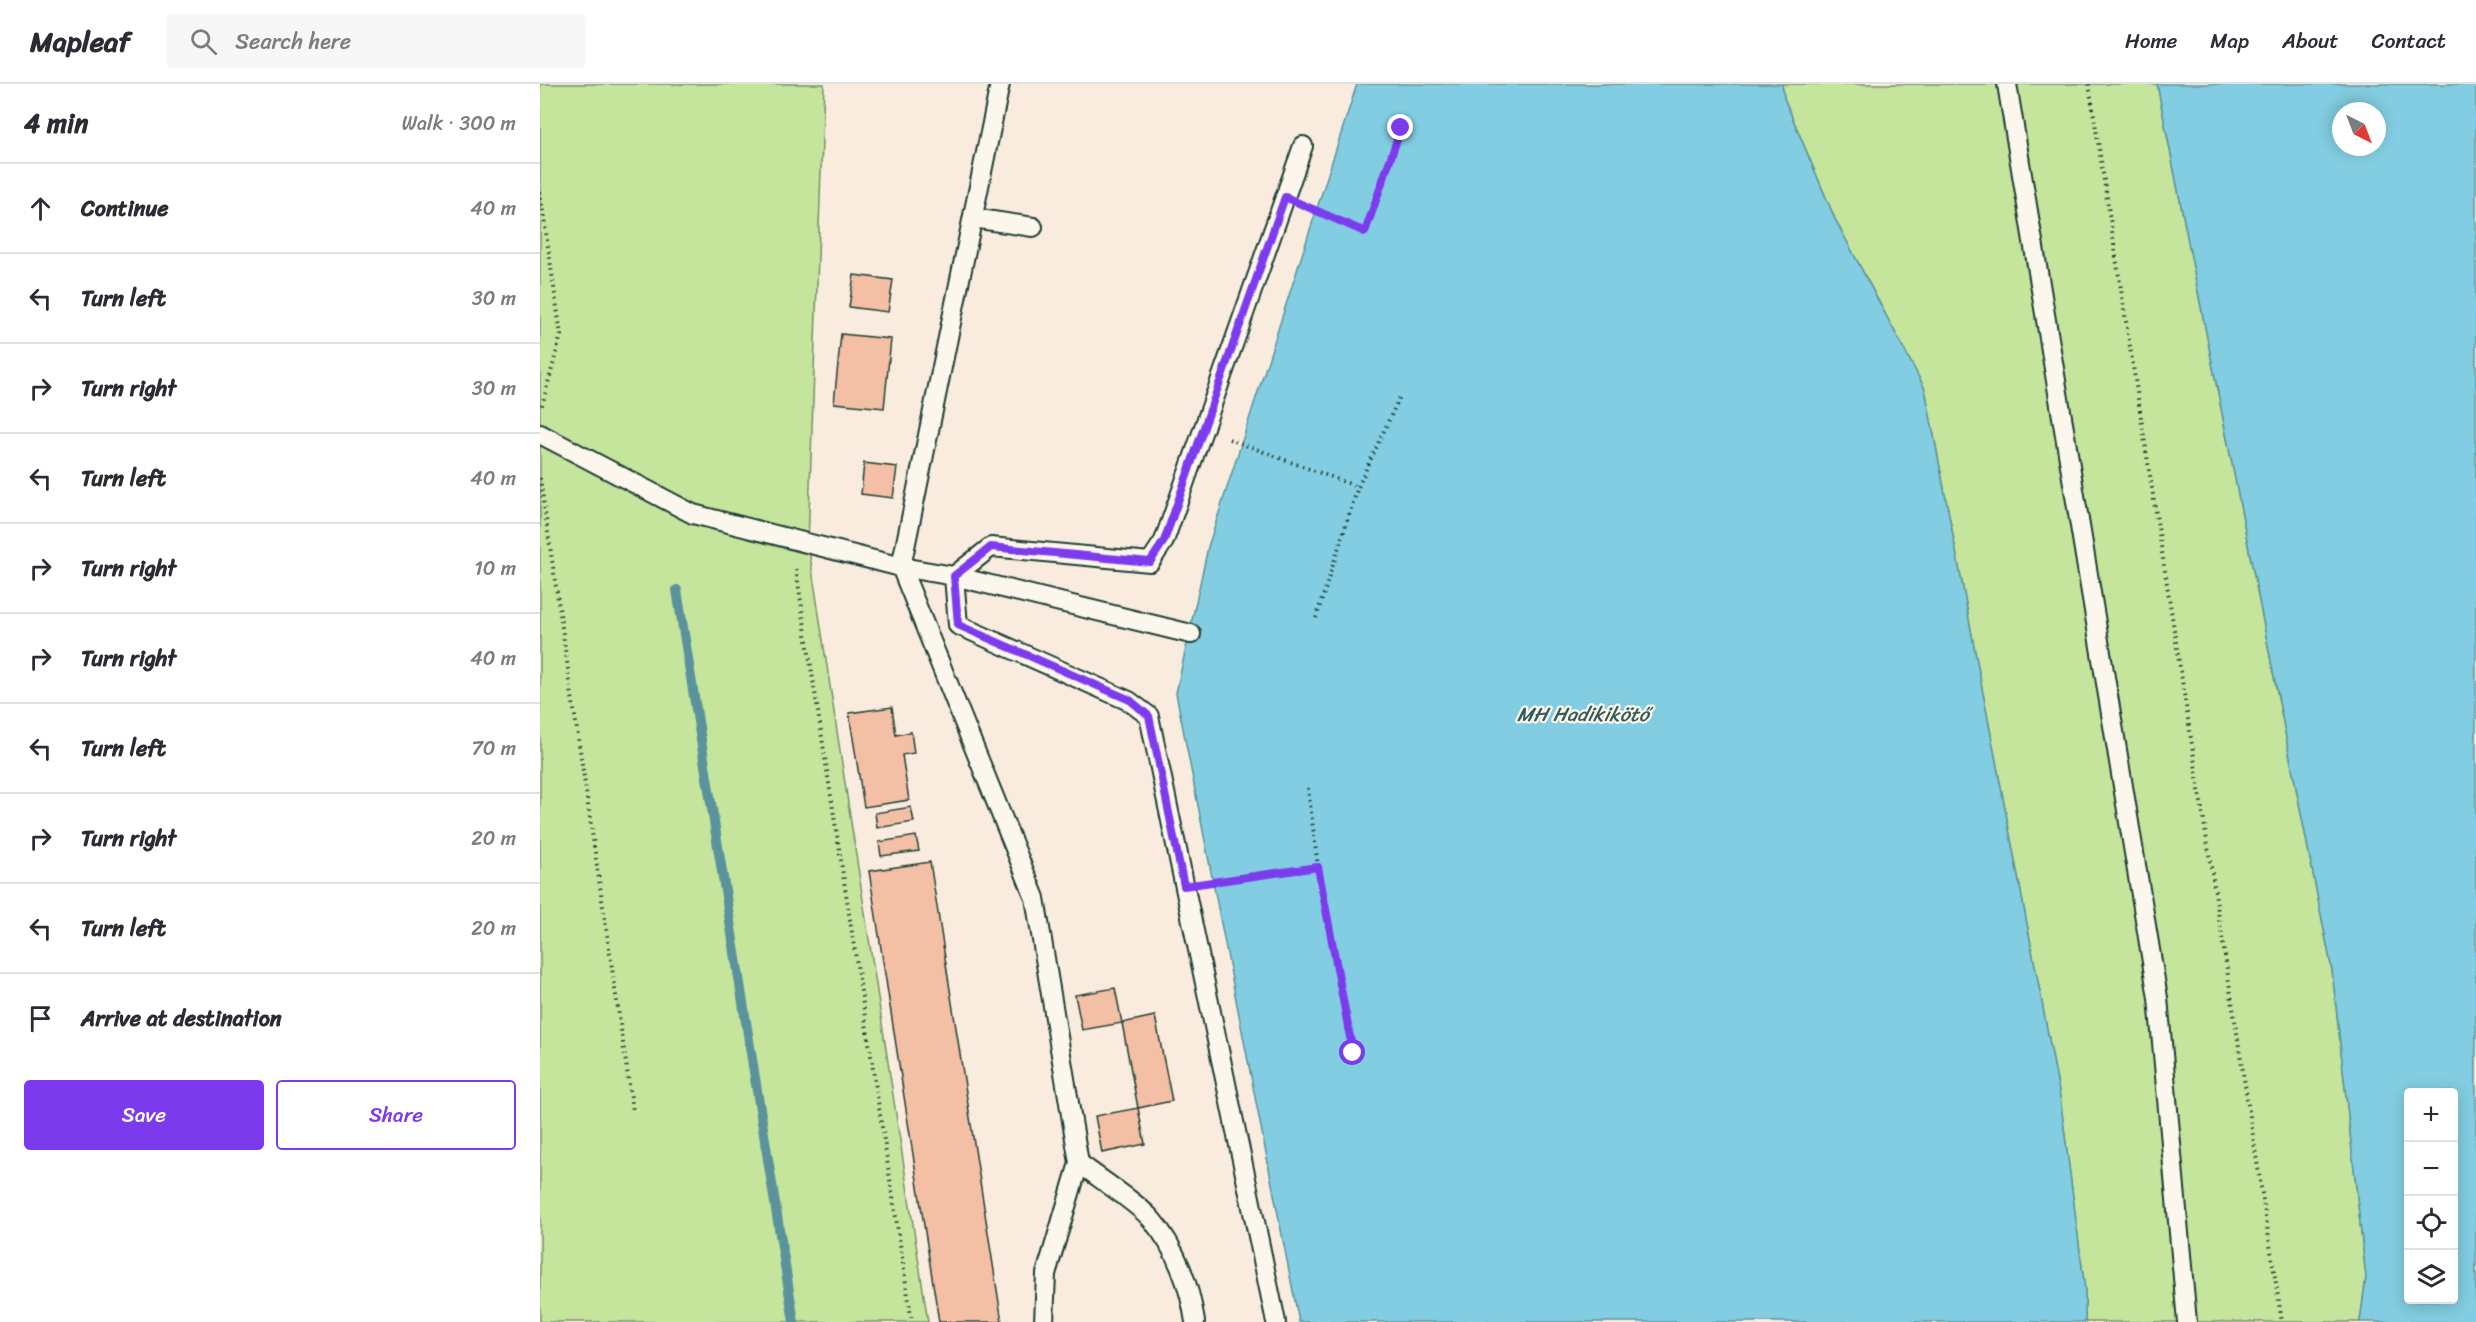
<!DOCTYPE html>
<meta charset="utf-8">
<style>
:root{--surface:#fff;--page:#f7f7f7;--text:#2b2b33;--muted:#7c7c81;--line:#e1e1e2;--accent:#7c3aed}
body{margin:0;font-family:Sriracha,sans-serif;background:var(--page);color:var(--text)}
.controls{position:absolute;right:18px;bottom:18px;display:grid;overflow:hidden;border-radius:6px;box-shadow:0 3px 15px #0003}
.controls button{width:54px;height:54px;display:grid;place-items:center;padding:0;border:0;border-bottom:2px solid var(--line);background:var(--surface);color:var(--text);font:30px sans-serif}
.compass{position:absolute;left:1792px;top:18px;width:54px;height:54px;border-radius:50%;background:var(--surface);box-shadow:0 3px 15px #0003;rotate:138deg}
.stop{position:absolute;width:18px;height:18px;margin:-14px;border:4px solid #7c3aed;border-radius:50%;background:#fff}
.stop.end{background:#7c3aed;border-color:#fff;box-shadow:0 2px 6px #0008}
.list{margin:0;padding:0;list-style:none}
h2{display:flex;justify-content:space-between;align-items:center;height:78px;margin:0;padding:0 24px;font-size:26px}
h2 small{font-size:20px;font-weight:400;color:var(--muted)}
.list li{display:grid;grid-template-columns:39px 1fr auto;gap:18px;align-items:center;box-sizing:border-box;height:90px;padding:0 24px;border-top:2px solid var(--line)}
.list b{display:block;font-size:22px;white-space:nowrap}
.list em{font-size:20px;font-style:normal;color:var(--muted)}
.actions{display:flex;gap:12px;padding:18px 24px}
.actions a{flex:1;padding:14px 0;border:2px solid var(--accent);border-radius:6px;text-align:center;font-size:21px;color:var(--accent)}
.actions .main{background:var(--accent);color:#fff}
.icon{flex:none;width:33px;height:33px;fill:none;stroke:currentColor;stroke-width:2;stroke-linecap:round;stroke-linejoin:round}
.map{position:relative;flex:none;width:1936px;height:1238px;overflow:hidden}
header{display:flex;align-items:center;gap:36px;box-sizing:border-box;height:84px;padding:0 30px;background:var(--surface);border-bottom:2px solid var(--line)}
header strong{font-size:28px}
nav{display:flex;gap:33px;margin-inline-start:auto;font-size:21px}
.search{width:420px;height:54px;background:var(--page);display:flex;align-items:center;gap:15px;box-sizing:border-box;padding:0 21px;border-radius:6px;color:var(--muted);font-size:22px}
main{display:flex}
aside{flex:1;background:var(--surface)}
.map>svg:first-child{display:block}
.green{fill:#c5e49c;stroke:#729068;stroke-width:1.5}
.water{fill:#82cde1;stroke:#5a939c;stroke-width:1.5;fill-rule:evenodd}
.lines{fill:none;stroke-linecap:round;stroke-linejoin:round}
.stream{stroke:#5a939c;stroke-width:10}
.building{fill:#f3bfa5;stroke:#1f3d34;stroke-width:1.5}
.service-casing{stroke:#1f3d34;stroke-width:22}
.path{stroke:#1f3d34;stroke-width:4;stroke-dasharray:1.5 4.5;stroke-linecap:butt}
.service{stroke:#fbf7ec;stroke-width:18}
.route{stroke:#7c3aed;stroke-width:8}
.labels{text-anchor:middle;stroke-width:4.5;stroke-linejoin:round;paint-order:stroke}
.water-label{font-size:20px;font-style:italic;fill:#335a57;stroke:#fbf7ec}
</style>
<header>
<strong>Mapleaf</strong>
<div class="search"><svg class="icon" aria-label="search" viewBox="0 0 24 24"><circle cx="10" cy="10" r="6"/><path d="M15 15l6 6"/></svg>Search here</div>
<nav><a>Home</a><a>Map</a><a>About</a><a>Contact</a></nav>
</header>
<main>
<aside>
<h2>4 min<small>Walk · 300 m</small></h2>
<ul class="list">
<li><svg class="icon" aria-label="ahead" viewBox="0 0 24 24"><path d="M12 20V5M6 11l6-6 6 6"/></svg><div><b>Continue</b></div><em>40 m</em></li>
<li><svg class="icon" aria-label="left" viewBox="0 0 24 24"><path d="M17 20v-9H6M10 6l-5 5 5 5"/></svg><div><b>Turn left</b></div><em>30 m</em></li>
<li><svg class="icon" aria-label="right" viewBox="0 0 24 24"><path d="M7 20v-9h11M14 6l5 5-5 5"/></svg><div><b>Turn right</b></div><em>30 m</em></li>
<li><svg class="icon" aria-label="left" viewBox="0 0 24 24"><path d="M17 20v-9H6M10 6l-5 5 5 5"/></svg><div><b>Turn left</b></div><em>40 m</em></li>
<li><svg class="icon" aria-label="right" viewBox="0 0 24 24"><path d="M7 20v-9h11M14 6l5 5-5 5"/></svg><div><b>Turn right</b></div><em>10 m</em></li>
<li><svg class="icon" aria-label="right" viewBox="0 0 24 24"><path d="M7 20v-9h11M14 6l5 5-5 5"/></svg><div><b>Turn right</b></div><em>40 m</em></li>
<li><svg class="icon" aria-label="left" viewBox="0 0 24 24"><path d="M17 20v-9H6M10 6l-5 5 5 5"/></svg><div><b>Turn left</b></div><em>70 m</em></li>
<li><svg class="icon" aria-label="right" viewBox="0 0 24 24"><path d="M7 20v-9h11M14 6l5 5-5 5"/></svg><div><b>Turn right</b></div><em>20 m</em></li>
<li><svg class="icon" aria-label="left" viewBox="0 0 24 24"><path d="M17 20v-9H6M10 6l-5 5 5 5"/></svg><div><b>Turn left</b></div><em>20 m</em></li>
<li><svg class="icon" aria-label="arrive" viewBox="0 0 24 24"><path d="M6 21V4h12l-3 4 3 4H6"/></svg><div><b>Arrive at destination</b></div></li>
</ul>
<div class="actions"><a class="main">Save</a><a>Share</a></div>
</aside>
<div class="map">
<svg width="1936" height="1238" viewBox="0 0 1936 1238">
<rect width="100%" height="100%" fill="#f9ecde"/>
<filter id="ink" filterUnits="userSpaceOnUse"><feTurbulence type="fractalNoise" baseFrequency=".0167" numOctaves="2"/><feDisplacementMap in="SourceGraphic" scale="12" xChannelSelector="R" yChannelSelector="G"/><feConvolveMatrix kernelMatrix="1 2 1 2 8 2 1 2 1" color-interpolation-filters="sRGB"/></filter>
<g filter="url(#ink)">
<g class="green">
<path d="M0,0H284L268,459L388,1238H0Z"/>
<path d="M1242,0H1617L1792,886L1826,1193L1820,1238H1545V1206L1520,1013L1385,305L1295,135L1244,14Z"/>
</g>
<g class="water">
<path d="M817,0H1242L1244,14L1295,135L1385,305L1520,1013L1545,1206V1238H759L636,609L668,463Z"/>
<path d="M1617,0H1936V1238H1820L1826,1193L1792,886ZM1801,27H1837V63H1801ZM1914,1008V1216H1868V1008Z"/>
</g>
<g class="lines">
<path class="stream" d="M137,506L254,1238"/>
</g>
<g class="building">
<path d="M314,191L353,196L348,228L309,223Z"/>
<path d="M301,250L351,255L344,324L294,319Z"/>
<path d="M324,379L357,383L353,414L321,410Z"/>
<path d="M352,623L356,651L371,648L374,669L362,671L369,716L324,723L309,629Z"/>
<path d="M371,723L374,738L337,744L335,729Z"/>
<path d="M376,752L379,767L341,772L339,758Z"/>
<path d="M390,778L462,1238H399L329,787Z"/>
<path d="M575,904L582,939L542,946L535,911Z"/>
<path d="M615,932L632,1017L598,1024L582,939Z"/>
<path d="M598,1024L605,1060L562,1069L555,1032Z"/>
</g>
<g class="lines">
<g class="service-casing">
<g id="service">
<path d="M460,0L361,483L495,814L539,1079L506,1190L504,1238"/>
<path d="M1467,0L1618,914L1647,1238"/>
<path d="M433,134L493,143"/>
<path d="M0,350L153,430L361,483L414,492L651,550"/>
<path d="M539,1079C558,1094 598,1119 612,1136C636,1164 650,1202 655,1238"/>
<path d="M736,1238L609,632L589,617L418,541L414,492L451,463L610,478L624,457L763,62"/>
</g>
</g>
<g class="path">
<path d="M1549,0L1742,1238"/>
<path d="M0,108L21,251L1,325"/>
<path d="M770,124L825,148L862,44"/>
<path d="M689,355L818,403"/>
<path d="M0,394L93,1027"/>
<path d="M256,485L372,1238"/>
<path d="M776,534L818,403L860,312"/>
<path d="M768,704L778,783L813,969"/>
<path d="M672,798L778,783"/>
</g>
<use href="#service" class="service"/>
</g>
</g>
<g class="lines" filter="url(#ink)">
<path class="route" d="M813,969L778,783L644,802L609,632L590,616L418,541L414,492L451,463L610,478L624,457L745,113L825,148L861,44"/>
</g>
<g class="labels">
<g class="water-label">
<text x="1043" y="637">MH Hadikikötő</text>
</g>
</g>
</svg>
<div class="controls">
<button>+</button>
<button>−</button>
<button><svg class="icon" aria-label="locate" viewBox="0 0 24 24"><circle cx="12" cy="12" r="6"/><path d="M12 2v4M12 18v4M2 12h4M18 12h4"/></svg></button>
<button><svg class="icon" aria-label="layers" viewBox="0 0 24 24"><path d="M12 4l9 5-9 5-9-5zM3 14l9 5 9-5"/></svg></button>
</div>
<svg class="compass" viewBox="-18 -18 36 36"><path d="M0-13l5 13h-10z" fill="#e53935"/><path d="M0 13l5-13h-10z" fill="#7c7c81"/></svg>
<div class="stop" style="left:813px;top:969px"></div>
<div class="stop end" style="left:861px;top:44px"></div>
</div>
</main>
